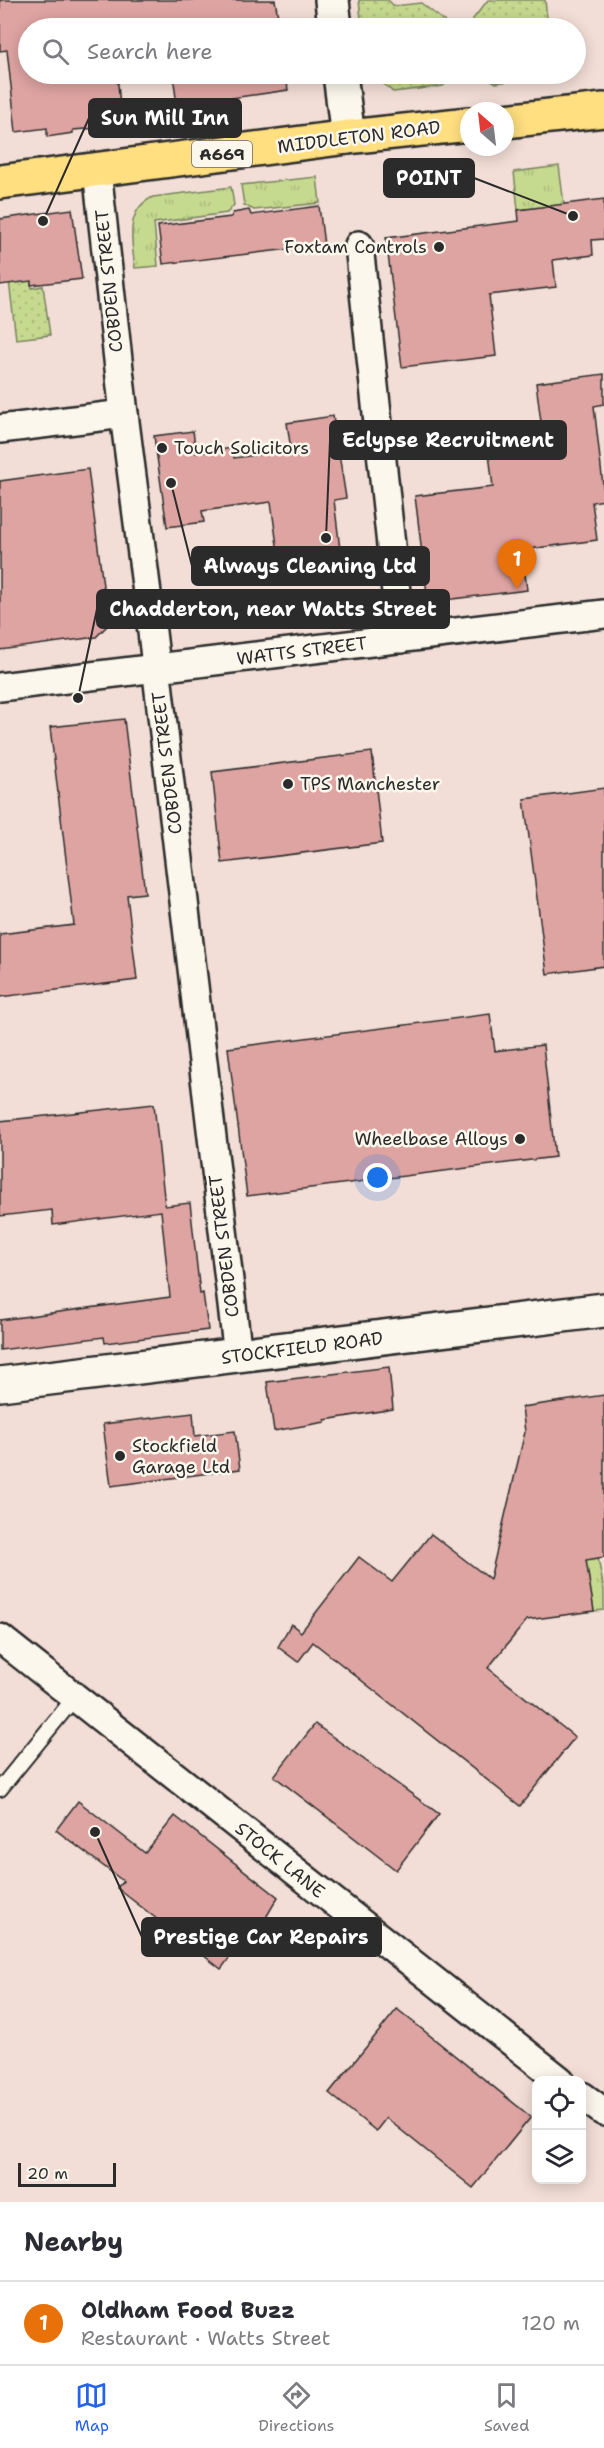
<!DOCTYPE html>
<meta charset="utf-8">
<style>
:root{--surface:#fff;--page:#f2f2f3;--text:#2b2b33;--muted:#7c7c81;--line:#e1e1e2;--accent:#2563eb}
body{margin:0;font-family:"Shantell Sans",sans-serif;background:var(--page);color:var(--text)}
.controls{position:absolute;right:18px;bottom:18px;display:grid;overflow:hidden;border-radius:12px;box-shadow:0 3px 15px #0003}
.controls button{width:54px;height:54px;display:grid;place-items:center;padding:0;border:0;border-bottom:2px solid var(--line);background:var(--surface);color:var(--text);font:30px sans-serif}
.compass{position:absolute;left:460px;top:102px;width:54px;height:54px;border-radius:50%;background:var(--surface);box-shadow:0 3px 15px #0003;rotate:332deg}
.scale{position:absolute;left:18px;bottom:15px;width:98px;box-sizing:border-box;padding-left:6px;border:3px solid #2b2b2b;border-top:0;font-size:16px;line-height:21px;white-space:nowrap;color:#2b2b2b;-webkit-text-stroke:4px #fbf7ec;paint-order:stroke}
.you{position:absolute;left:378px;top:1178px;width:21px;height:21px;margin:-15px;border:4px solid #fff;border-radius:50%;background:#1a73e8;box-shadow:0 0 0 9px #1a73e833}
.badge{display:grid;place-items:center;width:39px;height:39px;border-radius:50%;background:var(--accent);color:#fff;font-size:20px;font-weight:700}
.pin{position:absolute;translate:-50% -50px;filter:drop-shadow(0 2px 3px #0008)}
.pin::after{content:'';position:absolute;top:32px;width:21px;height:18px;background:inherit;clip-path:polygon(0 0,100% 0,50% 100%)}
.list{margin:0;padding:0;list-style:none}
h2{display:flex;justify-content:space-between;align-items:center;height:78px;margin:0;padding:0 24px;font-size:26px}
h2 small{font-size:20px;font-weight:400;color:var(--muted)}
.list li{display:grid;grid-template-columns:39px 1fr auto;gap:18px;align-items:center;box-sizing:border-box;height:84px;padding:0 24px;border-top:2px solid var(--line)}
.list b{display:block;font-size:22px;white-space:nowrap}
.list p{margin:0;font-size:20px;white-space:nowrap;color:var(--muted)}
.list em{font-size:20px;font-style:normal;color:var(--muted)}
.icon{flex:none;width:33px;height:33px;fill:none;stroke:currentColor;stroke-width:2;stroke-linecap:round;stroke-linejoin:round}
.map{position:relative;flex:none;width:604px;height:2202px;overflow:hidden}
.search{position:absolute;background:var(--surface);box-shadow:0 3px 15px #0003;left:18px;right:18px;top:18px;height:66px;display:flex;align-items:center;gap:15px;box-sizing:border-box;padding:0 21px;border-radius:33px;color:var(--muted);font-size:22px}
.sheet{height:162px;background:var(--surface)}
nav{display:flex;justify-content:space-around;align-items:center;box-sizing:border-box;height:84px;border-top:2px solid var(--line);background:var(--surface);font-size:16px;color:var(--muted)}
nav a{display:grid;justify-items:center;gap:3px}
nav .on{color:var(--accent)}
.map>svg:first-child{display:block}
.grass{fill:url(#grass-tufts);stroke:#78825d;stroke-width:1.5}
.garden{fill:url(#garden-dots);stroke:#78825d;stroke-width:1.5}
.building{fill:#dea4a2;stroke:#2b2b2b;stroke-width:1.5}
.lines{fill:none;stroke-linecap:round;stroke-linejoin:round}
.lane-casing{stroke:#2b2b2b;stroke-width:18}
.street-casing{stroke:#2b2b2b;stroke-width:32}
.secondary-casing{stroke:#2b2b2b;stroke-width:38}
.primary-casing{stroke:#2b2b2b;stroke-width:38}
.lane{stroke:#fbf7ec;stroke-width:14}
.street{stroke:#fbf7ec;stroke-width:27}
.secondary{stroke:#fbf7ec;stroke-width:33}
.primary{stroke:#ffdf80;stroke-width:33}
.poi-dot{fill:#2b2b2b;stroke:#fbf7ec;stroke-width:2}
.labels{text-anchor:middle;stroke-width:5;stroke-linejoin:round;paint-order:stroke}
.shield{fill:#fbf7ec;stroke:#696865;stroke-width:1.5}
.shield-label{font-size:16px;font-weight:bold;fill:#2b2b2b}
.street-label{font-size:18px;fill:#2b2b2b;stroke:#fbf7ec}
.poi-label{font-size:18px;fill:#2b2b2b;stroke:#fbf7ec;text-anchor:start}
.leader{fill:none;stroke:#2b2b2b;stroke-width:2}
.callout-dot{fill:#2b2b2b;stroke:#fbf7ec;stroke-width:2}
.callout{fill:#2b2b2b;stroke:#2b2b2b;stroke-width:2}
.callout-label{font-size:20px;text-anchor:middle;font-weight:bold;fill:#fff}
</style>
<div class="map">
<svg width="604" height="2202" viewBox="0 0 604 2202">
<defs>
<pattern id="grass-tufts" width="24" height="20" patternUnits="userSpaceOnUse" patternTransform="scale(1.5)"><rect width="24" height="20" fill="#c6da8f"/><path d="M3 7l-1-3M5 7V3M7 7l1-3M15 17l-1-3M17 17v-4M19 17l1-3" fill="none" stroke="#aabb7c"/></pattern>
<pattern id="garden-dots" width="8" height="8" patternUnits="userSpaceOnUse" patternTransform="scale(1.5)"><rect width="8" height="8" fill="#c6da8f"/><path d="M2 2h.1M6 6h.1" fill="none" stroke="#aabb7c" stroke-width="1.8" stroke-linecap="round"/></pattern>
</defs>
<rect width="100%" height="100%" fill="#f2ded6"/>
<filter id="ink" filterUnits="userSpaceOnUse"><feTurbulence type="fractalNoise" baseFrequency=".0167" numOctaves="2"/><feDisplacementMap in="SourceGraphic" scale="12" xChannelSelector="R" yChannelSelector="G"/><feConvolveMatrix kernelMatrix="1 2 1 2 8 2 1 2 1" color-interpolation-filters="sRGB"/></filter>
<g filter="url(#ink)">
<g class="grass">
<path d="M559,166L564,205L518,210L514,172Z"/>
<path d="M317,177L320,203L254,210L244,205L241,185Z"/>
<path d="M231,187L234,205L227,213L154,223L158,266L135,268C132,243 124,210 153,197Z"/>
<path d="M598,1558L604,1590V1610L594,1611L587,1568L538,1566Z"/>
</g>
<g class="garden">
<path d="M359,0H388L394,6L421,3L444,21L446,28H362Z"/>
<path d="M488,0H545L548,28H474L473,19Z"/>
<path d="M372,74H456L443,86L393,92Z"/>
<path d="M481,74H554V75L496,83Z"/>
<path d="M7,264L30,275L32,288L43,286L50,335L16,339Z"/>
</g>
<g class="building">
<path d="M0,0H275L280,28H28V74H117L122,126L73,130V133L47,137V128L16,132L7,50L0,51Z"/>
<path d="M173,74H286L288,90L177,106Z"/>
<path d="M604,199V239L592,240L593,255L553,260L556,287L489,295L496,356L402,367L386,238L519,221L518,210Z"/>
<path d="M319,206L324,245L163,264L158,226L231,217L233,213L249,210L251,215Z"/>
<path d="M72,209L82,279L31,285V281L0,285V219Z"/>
<path d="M604,374V404L594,406L604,494V500L592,502L597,540L522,550L527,590L428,602L415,496L493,487L487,437L542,430L536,383Z"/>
<path d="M333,416L346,498L334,500L342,566L281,574L271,502L202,511L204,522L167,527L154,436L193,431L196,453L233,448L234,458L291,450L287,423Z"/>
<path d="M88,469L108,625L96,637L0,650V481Z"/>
<path d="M124,719L145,893L127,895L137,980L0,997V934L74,925L50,727Z"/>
<path d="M372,752L382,843L222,863L212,772Z"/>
<path d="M604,788V966L547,974L524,799Z"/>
<path d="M490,1014L495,1051L543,1045L555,1157L247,1196L228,1048Z"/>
<path d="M154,1104L165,1206L190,1203L200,1294L203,1293L208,1330L105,1343L104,1337L0,1350V1320L170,1297L161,1211L53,1225L52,1210L0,1216V1121Z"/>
<path d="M389,1367L393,1409L325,1420V1422L274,1431L267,1382Z"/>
<path d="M604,1395V1557L586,1560L594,1611L527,1620L488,1668L575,1737L520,1806L313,1642L298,1662L278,1647L291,1624L301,1632L359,1557L392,1582L431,1534L490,1579L525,1432L522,1407Z"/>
<path d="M193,1413L195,1436L235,1431L240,1469L111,1486L103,1424Z"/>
<path d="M315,1724L439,1814L396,1870L274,1776Z"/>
<path d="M78,1801L145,1853L175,1816L278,1897L261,1926L257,1922L221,1969L117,1888L123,1881L56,1830Z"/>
<path d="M397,2009L531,2117L473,2188L386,2118L376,2131L329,2093Z"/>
</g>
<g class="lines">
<g class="lane-casing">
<path id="lane" d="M0,1789L75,1697"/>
</g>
<g class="street-casing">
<g id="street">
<path d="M97,170L124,414L152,632L238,1356"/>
<path d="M359,245L401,639"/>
<path d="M0,429L124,414"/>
<path d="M0,687L604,614"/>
<path d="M0,1638L560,2080"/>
<path d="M582,2096L604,2112"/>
</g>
</g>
<g class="secondary-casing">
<g id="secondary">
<path d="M332,0L335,28"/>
<path d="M340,74L348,137"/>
<path d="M0,1384L604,1310"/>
</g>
</g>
<g class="primary-casing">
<g id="primary">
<path d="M505,121L604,110"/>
<path d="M0,182L348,137L469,124"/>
</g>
</g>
<use href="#lane" class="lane"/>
<use href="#street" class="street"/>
<use href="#secondary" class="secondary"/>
<use href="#primary" class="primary"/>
</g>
</g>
<g class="poi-dot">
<circle cx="439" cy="247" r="6"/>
<circle cx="162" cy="448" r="6"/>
<circle cx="288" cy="784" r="6"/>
<circle cx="520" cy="1139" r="6"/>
<circle cx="120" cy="1456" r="6"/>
</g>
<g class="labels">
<rect class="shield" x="192" y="141" width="60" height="26" rx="4.5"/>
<g class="shield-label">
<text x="222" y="160">A669</text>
</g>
<g class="street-label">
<text transform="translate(359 137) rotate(-7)" y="6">MIDDLETON ROAD</text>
<text transform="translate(109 281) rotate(-96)" y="6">COBDEN STREET</text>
<text transform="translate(302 651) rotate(-7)" y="6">WATTS STREET</text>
<text transform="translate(167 763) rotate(-97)" y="6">COBDEN STREET</text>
<text transform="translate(224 1246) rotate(-97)" y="6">COBDEN STREET</text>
<text transform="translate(302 1348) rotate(-7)" y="6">STOCKFIELD ROAD</text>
<text transform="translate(280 1860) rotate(39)" y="6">STOCK LANE</text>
</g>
<g class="poi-label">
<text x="427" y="253" text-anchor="end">Foxtam Controls</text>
<text x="174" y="454">Touch Solicitors</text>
<text x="300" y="790">TPS Manchester</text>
<text x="508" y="1145" text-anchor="end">Wheelbase Alloys</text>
<text x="132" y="1452">Stockfield<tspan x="132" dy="21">Garage Ltd</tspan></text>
</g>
</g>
<path class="leader" d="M43 221L89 118M573 216L474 178M326 538L330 440M171 483L192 566M78 698L97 609M95 1832L142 1937"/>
<g class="callout-dot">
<circle cx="43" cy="221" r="6"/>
<circle cx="573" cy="216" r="6"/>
<circle cx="326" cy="538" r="6"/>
<circle cx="171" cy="483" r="6"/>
<circle cx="78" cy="698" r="6"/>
<circle cx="95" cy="1832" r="6"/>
</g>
<g class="callout">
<rect x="89" y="99" width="152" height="38" rx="6"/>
<rect x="384" y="159" width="90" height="38" rx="6"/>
<rect x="330" y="421" width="236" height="38" rx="6"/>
<rect x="192" y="547" width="237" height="38" rx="6"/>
<rect x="97" y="590" width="352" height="38" rx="6"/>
<rect x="142" y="1918" width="239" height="38" rx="6"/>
</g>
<g class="callout-label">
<text x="165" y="125">Sun Mill Inn</text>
<text x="429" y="185">POINT</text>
<text x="448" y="447">Eclypse Recruitment</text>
<text x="310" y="573">Always Cleaning Ltd</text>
<text x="273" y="616">Chadderton, near Watts Street</text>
<text x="261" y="1944">Prestige Car Repairs</text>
</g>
</svg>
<div class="controls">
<button><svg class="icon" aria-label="locate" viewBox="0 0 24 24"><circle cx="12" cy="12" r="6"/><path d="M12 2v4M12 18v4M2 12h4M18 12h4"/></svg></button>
<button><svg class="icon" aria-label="layers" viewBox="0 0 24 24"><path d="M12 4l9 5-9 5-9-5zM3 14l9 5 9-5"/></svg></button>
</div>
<svg class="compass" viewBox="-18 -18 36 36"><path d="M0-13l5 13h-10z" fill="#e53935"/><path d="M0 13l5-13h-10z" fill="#7c7c81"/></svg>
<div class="scale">20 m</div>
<div class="you"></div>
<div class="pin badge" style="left:517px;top:589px;background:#e8710a">1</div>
<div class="search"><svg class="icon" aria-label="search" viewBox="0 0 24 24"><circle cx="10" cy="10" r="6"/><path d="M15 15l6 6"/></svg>Search here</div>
</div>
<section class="sheet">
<h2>Nearby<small></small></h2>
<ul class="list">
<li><span class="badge" style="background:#e8710a">1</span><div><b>Oldham Food Buzz</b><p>Restaurant · Watts Street</p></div><em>120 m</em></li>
</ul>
</section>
<nav>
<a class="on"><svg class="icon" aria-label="map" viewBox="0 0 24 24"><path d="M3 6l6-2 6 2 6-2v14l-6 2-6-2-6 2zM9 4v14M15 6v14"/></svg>Map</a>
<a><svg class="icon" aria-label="directions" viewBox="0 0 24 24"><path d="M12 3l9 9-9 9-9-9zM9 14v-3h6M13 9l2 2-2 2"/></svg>Directions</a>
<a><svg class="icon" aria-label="saved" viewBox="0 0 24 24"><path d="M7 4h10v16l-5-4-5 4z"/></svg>Saved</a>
</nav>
